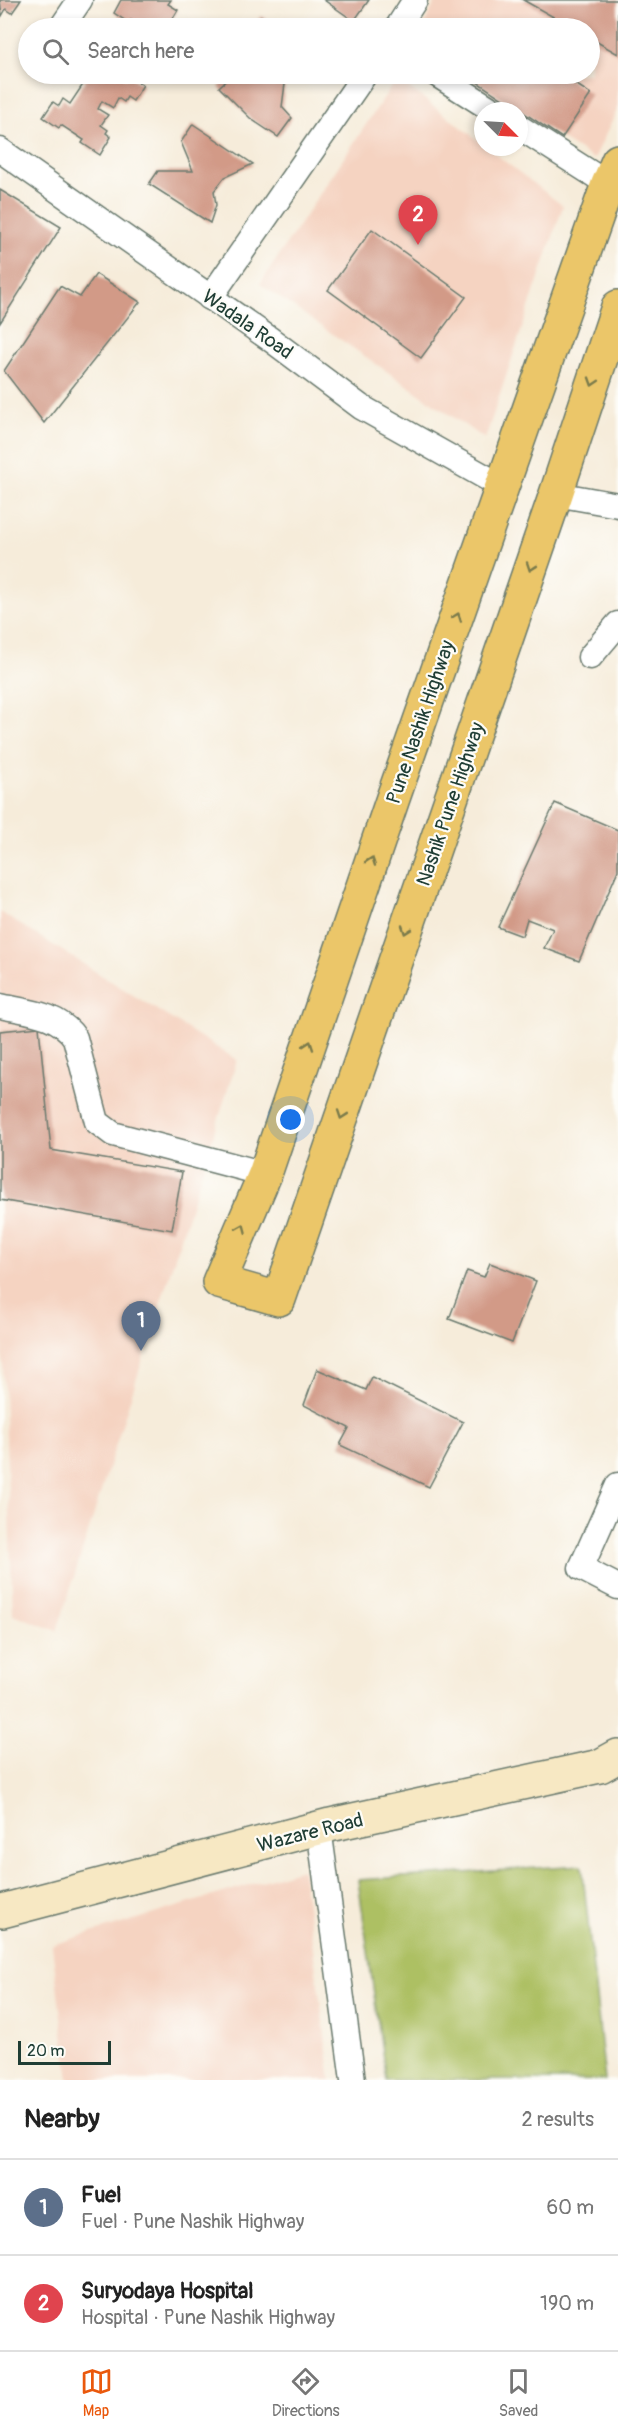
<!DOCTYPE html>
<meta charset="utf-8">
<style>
:root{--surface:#fff;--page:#f6f6f6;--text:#222;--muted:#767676;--line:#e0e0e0;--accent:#ea580c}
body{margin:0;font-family:Pangolin,sans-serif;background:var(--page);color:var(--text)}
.compass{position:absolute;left:474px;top:102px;width:54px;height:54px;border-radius:50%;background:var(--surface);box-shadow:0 3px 9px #0003;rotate:114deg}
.scale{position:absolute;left:18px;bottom:15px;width:93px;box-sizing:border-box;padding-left:6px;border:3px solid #1f3d34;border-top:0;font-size:16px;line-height:21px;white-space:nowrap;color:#1f3d34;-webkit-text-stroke:4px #fdfcf7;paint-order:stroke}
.you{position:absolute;left:291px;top:1120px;width:21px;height:21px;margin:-15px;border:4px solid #fff;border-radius:50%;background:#1a73e8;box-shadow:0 0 0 9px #1a73e833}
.badge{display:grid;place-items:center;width:39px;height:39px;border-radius:50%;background:var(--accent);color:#fff;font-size:20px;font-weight:700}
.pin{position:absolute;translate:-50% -50px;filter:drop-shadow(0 2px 3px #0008)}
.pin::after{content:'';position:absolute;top:32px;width:21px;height:18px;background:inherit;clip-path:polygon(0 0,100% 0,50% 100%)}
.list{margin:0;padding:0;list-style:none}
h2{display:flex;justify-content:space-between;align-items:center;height:78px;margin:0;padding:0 24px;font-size:26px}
h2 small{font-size:20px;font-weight:400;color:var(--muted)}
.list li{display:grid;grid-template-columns:39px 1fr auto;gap:18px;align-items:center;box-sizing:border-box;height:96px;padding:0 24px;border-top:2px solid var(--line)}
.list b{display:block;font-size:22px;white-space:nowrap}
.list p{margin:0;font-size:20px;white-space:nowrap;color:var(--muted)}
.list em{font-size:20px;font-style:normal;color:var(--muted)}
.icon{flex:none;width:33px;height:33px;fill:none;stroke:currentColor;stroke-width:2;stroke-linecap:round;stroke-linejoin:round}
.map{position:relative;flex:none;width:618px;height:2080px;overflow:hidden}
.search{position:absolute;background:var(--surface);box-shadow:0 3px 9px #0003;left:18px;right:18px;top:18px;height:66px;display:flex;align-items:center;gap:15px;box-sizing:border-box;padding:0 21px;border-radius:33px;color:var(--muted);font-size:22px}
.sheet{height:270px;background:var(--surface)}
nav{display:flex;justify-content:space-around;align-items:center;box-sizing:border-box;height:84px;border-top:2px solid var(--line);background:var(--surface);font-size:16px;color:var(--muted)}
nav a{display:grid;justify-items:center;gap:3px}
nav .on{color:var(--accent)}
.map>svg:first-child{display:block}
.built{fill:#f5d3c1}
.green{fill:#adc064;stroke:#667e4c;stroke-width:1.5}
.building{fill:#d29a87}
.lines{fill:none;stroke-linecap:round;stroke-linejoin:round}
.street-casing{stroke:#6a7a6e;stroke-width:27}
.secondary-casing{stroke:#6a7a6e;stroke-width:36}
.highway-casing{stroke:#6a7a6e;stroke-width:36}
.street{stroke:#fff;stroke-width:24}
.secondary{stroke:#f7e8c3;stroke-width:33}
.highway{stroke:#ebc669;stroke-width:33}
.oneway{stroke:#7b7b4c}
.labels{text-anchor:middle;stroke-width:4.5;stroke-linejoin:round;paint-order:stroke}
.street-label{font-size:20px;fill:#1f3d34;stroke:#fdfcf7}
</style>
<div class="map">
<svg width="618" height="2080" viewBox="0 0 618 2080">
<rect width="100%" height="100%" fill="#fdfcf7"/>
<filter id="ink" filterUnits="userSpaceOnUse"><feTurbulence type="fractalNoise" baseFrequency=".0167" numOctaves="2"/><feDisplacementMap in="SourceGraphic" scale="12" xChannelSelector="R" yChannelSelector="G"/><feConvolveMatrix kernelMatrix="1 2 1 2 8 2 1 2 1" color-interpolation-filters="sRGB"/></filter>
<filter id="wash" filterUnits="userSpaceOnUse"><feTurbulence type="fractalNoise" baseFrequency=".008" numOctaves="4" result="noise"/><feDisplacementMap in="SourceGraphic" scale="24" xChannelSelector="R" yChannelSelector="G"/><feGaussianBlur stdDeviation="1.35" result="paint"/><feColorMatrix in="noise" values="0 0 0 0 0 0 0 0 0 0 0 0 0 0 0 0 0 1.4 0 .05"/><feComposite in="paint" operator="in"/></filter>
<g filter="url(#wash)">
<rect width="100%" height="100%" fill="#f6ecda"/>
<g class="built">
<path d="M436,0H618V108L594,159L460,74H590V28H423Z"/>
<path d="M397,78L483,144V147H486L563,206L485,439L260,284Z"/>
<path d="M0,912L237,1060L57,1631L13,1614L0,1289Z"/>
<path d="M302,1869L331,2080H69L52,1945Z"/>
</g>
<path class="green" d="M582,1865L605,2080H386L358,1880Z"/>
<g id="blocks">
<g class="building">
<path d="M0,0H21L12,13L6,9L2,16Z"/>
<path d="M121,0H171L168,4L178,10L172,20L178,25L176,28H143L131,20L129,23L114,13Z"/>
<path d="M324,0H369L354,21Z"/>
<path d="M523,0H618V54L590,38V28H573Z"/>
<path d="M261,16L278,28H252Z"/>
<path d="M82,74H119L127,79L129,76L143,85L133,101L127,97L124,102L118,98L113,108L102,101L98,109L108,115L101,125L108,130L106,133L111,137L100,155L82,143L84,140L61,125L59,128L43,117L53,102L59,106L63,99L70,104L86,80L80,77Z"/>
<path d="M233,74H261L269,78L268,74H297L285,84L282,107L292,118L278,137L251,119L219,87Z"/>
<path d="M465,74H560L591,94L562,138Z"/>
<path d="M193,124L253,164L225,177L214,191L216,205L210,223L149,184L158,171H193L181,142Z"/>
<path d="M0,190L61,227L0,323Z"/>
<path d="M372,229L466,297L421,358L328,290Z"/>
<path d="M96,274L140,302L44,423L4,371L60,286L80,297Z"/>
<path d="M555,803L618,830V870L579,961L544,948L553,929L527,919L522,936L498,927Z"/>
<path d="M39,1027L51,1150L182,1172L172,1230L0,1200V1031Z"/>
<path d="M490,1263L536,1281L512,1343L449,1319L467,1271L484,1277Z"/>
<path d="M317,1369L366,1390L372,1377L463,1422L429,1487L340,1445L349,1428L304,1405Z"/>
</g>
</g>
</g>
<g filter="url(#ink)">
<use href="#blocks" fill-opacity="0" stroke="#6a7a6e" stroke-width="1.5"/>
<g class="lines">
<g class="street-casing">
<g id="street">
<path d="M61,28L80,0"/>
<path d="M397,28L415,0"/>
<path d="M436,74L494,111"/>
<path d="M519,127L608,184"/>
<path d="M0,150L270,339L361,407L503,487"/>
<path d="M210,298L365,74"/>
<path d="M556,494L618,505"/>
<path d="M590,657L618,624"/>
<path d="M0,1006C28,1012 58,1013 75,1038L97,1122L113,1134L265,1174"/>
<path d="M618,1485L581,1568L618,1587"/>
<path d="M319,1828L353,2080"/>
</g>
</g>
<g class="secondary-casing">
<path id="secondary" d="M2,1911L330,1825L600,1766L618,1756"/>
</g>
<g class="highway-casing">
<path id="highway" d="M618,161L608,184L393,798L265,1174L219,1282L279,1299L556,494L618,307"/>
</g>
<use href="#street" class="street"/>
<use href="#secondary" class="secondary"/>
<use href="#highway" class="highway"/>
</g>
<defs><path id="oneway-chevron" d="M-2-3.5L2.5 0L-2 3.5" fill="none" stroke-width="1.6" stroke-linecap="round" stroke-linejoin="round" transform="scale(1.5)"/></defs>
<g class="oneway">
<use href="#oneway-chevron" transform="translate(593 382) rotate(108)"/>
<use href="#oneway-chevron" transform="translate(531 567) rotate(109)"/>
<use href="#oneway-chevron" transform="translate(457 617) rotate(-70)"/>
<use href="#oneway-chevron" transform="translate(371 861) rotate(-71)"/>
<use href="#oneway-chevron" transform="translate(406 930) rotate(109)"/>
<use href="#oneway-chevron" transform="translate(309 1045) rotate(-71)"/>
<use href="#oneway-chevron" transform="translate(342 1115) rotate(109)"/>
<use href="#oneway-chevron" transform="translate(242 1228) rotate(-67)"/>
</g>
</g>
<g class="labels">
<g class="street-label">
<text transform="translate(248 324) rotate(35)" y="7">Wadala Road</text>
<text transform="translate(420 722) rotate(-71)" y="7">Pune Nashik Highway</text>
<text transform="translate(450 804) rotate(-71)" y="7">Nashik Pune Highway</text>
<text transform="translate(310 1832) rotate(-14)" y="7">Wazare Road</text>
</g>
</g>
</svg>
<svg class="compass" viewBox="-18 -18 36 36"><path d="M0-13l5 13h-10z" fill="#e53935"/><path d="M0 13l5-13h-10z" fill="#767676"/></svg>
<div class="scale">20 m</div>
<div class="you"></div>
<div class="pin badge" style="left:141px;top:1351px;background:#5c6f8a">1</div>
<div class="pin badge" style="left:418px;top:245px;background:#e0444e">2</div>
<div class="search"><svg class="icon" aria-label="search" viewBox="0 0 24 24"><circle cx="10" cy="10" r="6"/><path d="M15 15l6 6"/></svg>Search here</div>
</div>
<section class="sheet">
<h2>Nearby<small>2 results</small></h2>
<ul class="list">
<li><span class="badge" style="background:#5c6f8a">1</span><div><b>Fuel</b><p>Fuel · Pune Nashik Highway</p></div><em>60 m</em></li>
<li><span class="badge" style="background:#e0444e">2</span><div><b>Suryodaya Hospital</b><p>Hospital · Pune Nashik Highway</p></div><em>190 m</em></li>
</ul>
</section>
<nav>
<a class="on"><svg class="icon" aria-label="map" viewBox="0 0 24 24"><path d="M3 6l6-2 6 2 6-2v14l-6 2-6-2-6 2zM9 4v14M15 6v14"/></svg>Map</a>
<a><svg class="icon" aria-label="directions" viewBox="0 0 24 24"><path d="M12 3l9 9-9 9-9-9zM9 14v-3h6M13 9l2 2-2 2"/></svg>Directions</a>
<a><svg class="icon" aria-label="saved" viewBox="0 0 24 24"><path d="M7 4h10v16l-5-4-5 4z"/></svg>Saved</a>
</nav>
